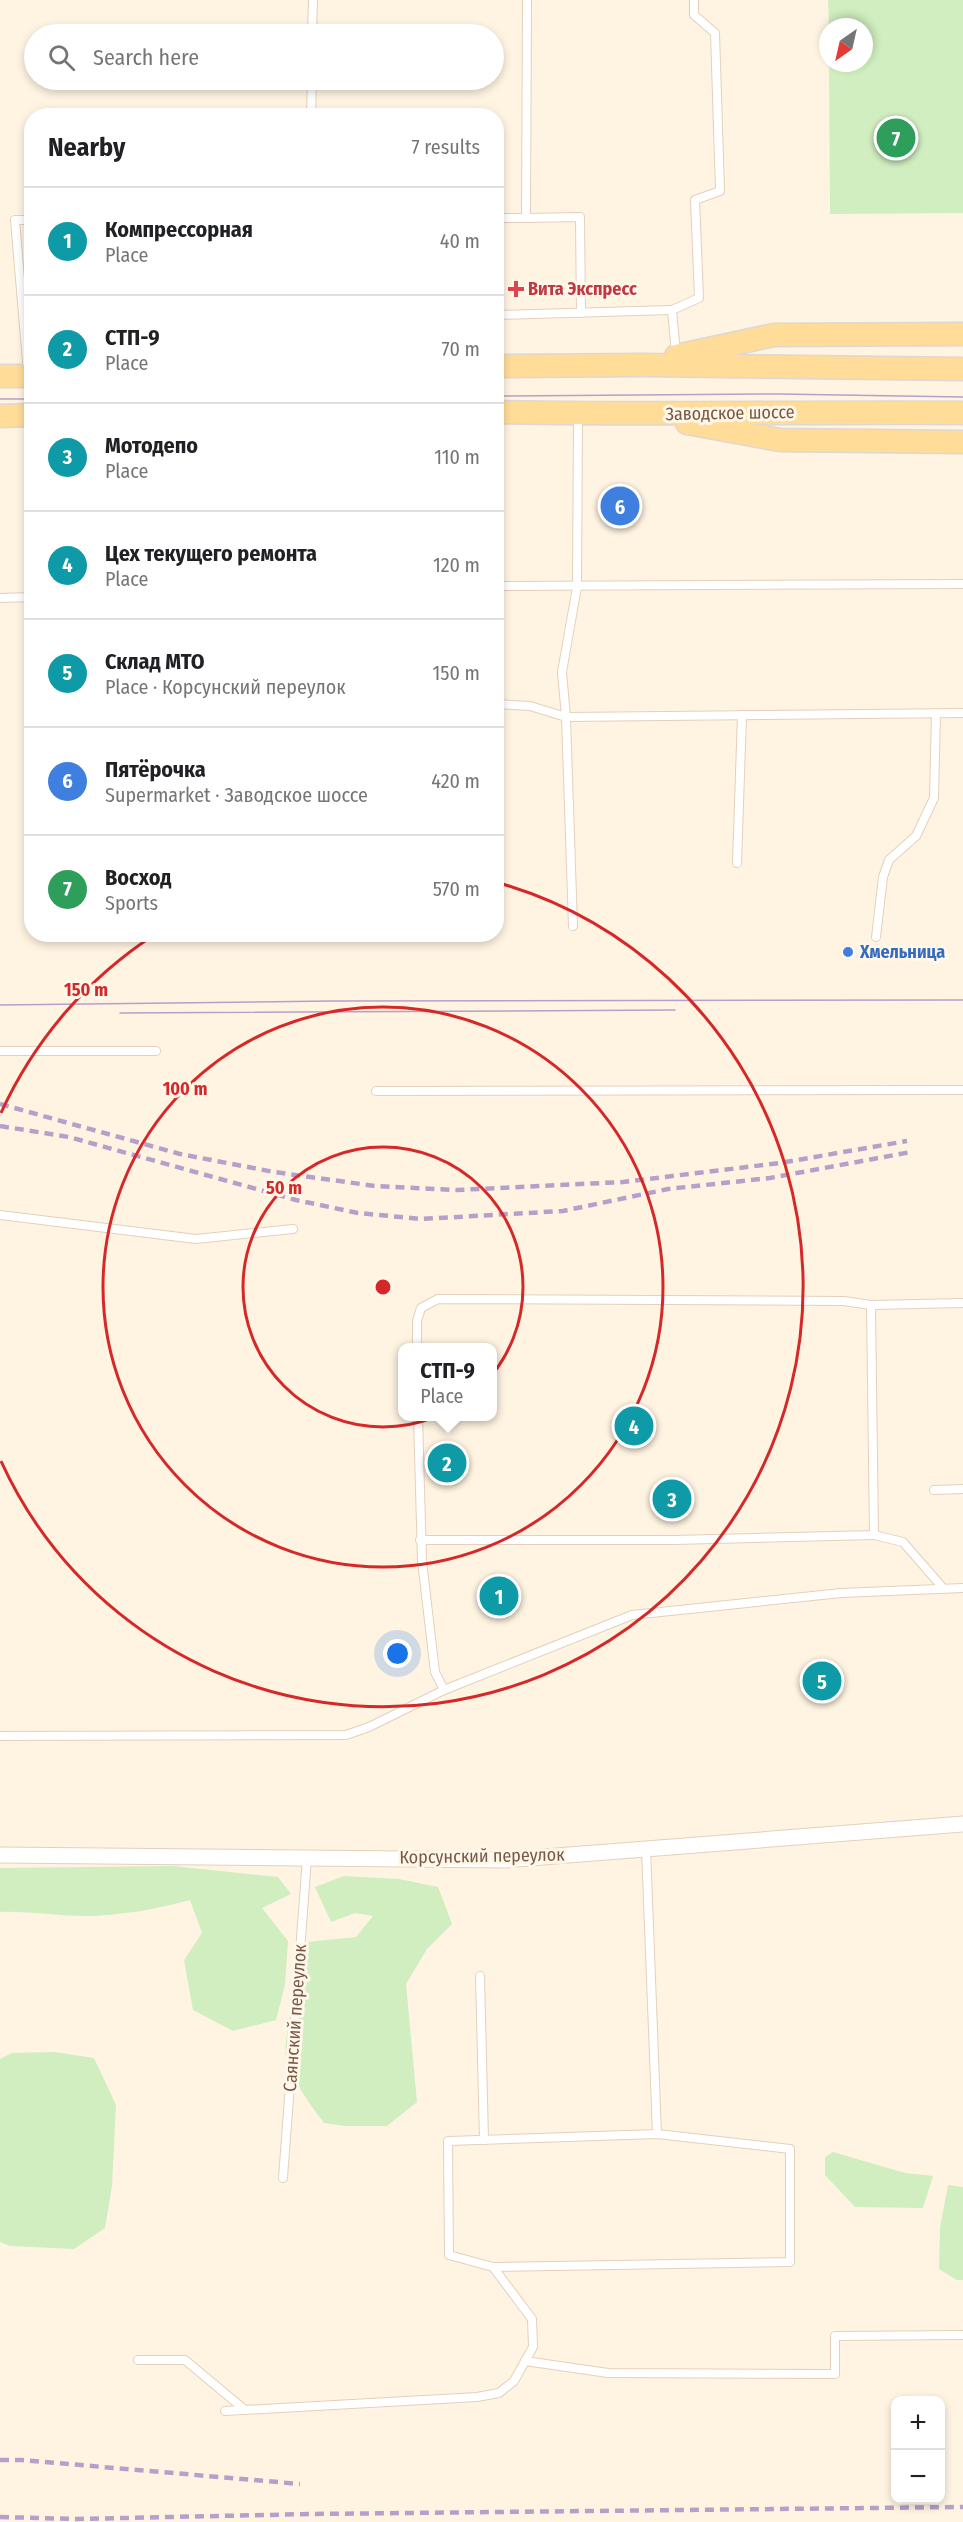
<!DOCTYPE html>
<meta charset="utf-8">
<style>
:root{--surface:#fff;--page:#f6f6f6;--text:#202124;--muted:#757577;--line:#e0e0e0;--accent:#f5693a}
body{margin:0;font-family:"Fira Sans Condensed",sans-serif;background:var(--page);color:var(--text)}
.controls{position:absolute;right:18px;bottom:18px;display:grid;overflow:hidden;border-radius:12px;box-shadow:0 3px 9px #0003}
.controls button{width:54px;height:54px;display:grid;place-items:center;padding:0;border:0;border-bottom:2px solid var(--line);background:var(--surface);color:var(--text);font:30px sans-serif}
.compass{position:absolute;left:819px;top:18px;width:54px;height:54px;border-radius:50%;background:var(--surface);box-shadow:0 3px 9px #0003;rotate:214deg}
.you{position:absolute;left:398px;top:1654px;width:21px;height:21px;margin:-15px;border:4px solid #fff;border-radius:50%;background:#1a73e8;box-shadow:0 0 0 9px #1a73e833}
.badge{display:grid;place-items:center;width:39px;height:39px;border-radius:50%;background:var(--accent);color:#fff;font-size:20px;font-weight:700}
.pin{position:absolute;translate:-50% -50%;border:3px solid #fff;box-shadow:0 2px 6px #0006}
.popup{position:absolute;left:398px;top:1343px;width:99px;height:78px;box-sizing:border-box;display:grid;place-content:center;border-radius:12px;background:var(--surface);filter:drop-shadow(0 2px 4px #0005);font-size:20px;white-space:nowrap;color:var(--muted)}
.popup b{font-size:22px;color:var(--text)}
.popup::after{content:'';position:absolute;left:50%;top:100%;margin-left:-12px;border:12px solid transparent;border-top-color:var(--surface)}
.list{margin:0;padding:0;list-style:none}
h2{display:flex;justify-content:space-between;align-items:center;height:78px;margin:0;padding:0 24px;font-size:26px}
h2 small{font-size:20px;font-weight:400;color:var(--muted)}
.list li{display:grid;grid-template-columns:39px 1fr auto;gap:18px;align-items:center;box-sizing:border-box;height:108px;padding:0 24px;border-top:2px solid var(--line)}
.list b{display:block;font-size:22px;white-space:nowrap}
.list p{margin:0;font-size:20px;white-space:nowrap;color:var(--muted)}
.list em{font-size:20px;font-style:normal;color:var(--muted)}
.icon{flex:none;width:33px;height:33px;fill:none;stroke:currentColor;stroke-width:2;stroke-linecap:round;stroke-linejoin:round}
.map{position:relative;flex:none;width:963px;height:2522px;overflow:hidden}
.search{position:absolute;background:var(--surface);box-shadow:0 3px 9px #0003;left:24px;top:24px;width:480px;height:66px;display:flex;align-items:center;gap:15px;box-sizing:border-box;padding:0 21px;border-radius:33px;color:var(--muted);font-size:22px}
.panel{position:absolute;background:var(--surface);box-shadow:0 3px 9px #0003;left:24px;top:108px;width:480px;height:834px;border-radius:24px}
.map>svg:first-child{display:block}
.green{fill:#d0eebf}
.lines{fill:none;stroke-linecap:round;stroke-linejoin:round}
.service-casing{stroke:#e4d0bc;stroke-width:10}
.minor-casing{stroke:#e4d0bc;stroke-width:17}
.primary-casing{stroke:#dfd7d2;stroke-width:25}
.service{stroke:#fff;stroke-width:8}
.minor{stroke:#fff;stroke-width:15}
.primary{stroke:#ffdc98;stroke-width:22}
.tram{stroke:#b79fc9;stroke-width:1.5}
.rail{stroke:#b79fc9;stroke-width:4.5;stroke-dasharray:9 6;stroke-linecap:butt}
.ring{fill:none;stroke:#d62828;stroke-width:3}
.health-dot{fill:#e0444e;stroke:#fff7ea;stroke-width:2}
.shop-dot{fill:#3f7fe0;stroke:#fff7ea;stroke-width:2}
.labels{text-anchor:middle;stroke-width:6;stroke-linejoin:round;paint-order:stroke}
.health-label{font-size:18px;font-weight:bold;fill:#be3a42;stroke:#fff7ea;text-anchor:start}
.street-label{font-size:18px;fill:#795945;stroke:#fff7ea}
.shop-label{font-size:18px;font-weight:bold;fill:#366cbe;stroke:#fff7ea;text-anchor:start}
.centre{fill:#d62828;stroke:#fff7ea;stroke-width:3}
.ring-label{font-size:18px;text-anchor:middle;font-weight:bold;fill:#d62828;stroke:#fff7ea;stroke-width:6;stroke-linejoin:round;paint-order:stroke}
</style>
<div class="map">
<svg width="963" height="2522" viewBox="0 0 963 2522">
<rect width="100%" height="100%" fill="#fff4e2"/>
<g class="green">
<path d="M828,0H963V213L830,214L829,63H864V27H829Z"/>
<path d="M173,1866L278,1877L291,1894L262,1908L288,1941L285,1985L276,2020L233,2031L193,2010L184,1960L202,1933L190,1900C157,1909 119,1916 84,1916C56,1916 28,1911 0,1912V1868Z"/>
<path d="M344,1876L399,1879L438,1887L452,1924L427,1949L406,1984L417,2102L387,2126H345L324,2123C308,2102 293,2081 286,2055C282,2041 302,1959 307,1942L356,1937L373,1916L355,1913L331,1922L315,1887Z"/>
<path d="M54,2052L94,2058L116,2105L112,2186L105,2228L74,2249L10,2246L0,2242V2059L12,2053Z"/>
<path d="M833,2152L905,2173L933,2176L923,2208L855,2207L825,2175V2157Z"/>
<path d="M948,2185L963,2187V2280H957L939,2269L940,2228Z"/>
</g>
<g class="lines">
<g class="service-casing">
<g id="service">
<path d="M527,0L526,218L580,217L581,313"/>
<path d="M312,34L313,0"/>
<path d="M311,116L312,80"/>
<path d="M496,218H526"/>
<path d="M496,315L672,310"/>
<path d="M676,354L672,310L699,298L695,200L720,191L715,33L694,15V0"/>
<path d="M28,373L15,220H32"/>
<path d="M578,416L577,587L562,672L566,717L963,713"/>
<path d="M496,586L963,584"/>
<path d="M0,598L32,597"/>
<path d="M496,704L530,706L566,717L573,926"/>
<path d="M737,863L742,715"/>
<path d="M876,937L883,877L889,860L916,836L934,798L936,713"/>
<path d="M0,1051H156"/>
<path d="M376,1091L963,1090"/>
<path d="M0,1215L196,1239L293,1229"/>
<path d="M417,1348V1321L421,1308L438,1299L844,1301L871,1305L963,1303"/>
<path d="M934,1490L963,1489"/>
<path d="M874,1535L903,1542L943,1588"/>
<path d="M420,1540H674L874,1535L871,1305"/>
<path d="M444,1690L632,1615L841,1593L963,1588"/>
<path d="M0,1736L346,1735L369,1727L444,1690L435,1672L422,1561L418,1416"/>
<path d="M646,1849L657,2134L790,2149V2262L493,2267L449,2255L448,2141L657,2134"/>
<path d="M480,1976L484,2140"/>
<path d="M283,2178L307,1858"/>
<path d="M138,2360H185L245,2410"/>
<path d="M525,2361L608,2373L835,2374V2336L963,2335"/>
<path d="M225,2411L477,2397L499,2393L514,2381L533,2347L532,2319L493,2267"/>
</g>
</g>
<g class="minor-casing">
<path id="minor" d="M0,1855L506,1860L963,1824"/>
</g>
<g class="primary-casing">
<g id="primary">
<path d="M676,356L774,335L963,334"/>
<path d="M496,366L644,365L963,369"/>
<path d="M0,376H32"/>
<path d="M496,412C652,415 807,412 963,413"/>
<path d="M0,416L32,415"/>
<path d="M687,423L780,440L963,442"/>
</g>
</g>
<use href="#service" class="service"/>
<use href="#minor" class="minor"/>
<use href="#primary" class="primary"/>
<g class="tram">
<path d="M496,396L778,394L963,397"/>
<path d="M0,399H32"/>
<path d="M0,1005L332,1001L963,1000"/>
<path d="M120,1013L675,1010"/>
</g>
<g class="rail">
<path d="M0,1104L180,1154L274,1172L375,1186L457,1190L623,1182L780,1163L907,1141"/>
<path d="M0,1126L69,1137L296,1200L358,1213L421,1219L563,1211L668,1189L770,1178L911,1152"/>
<path d="M0,2460H22L300,2484"/>
<path d="M0,2517L77,2519L311,2514L963,2507"/>
</g>
</g>
<g class="ring">
<circle cx="383" cy="1287" r="140"/>
<circle cx="383" cy="1287" r="280"/>
<path d="M1 1113A420 420 0 0 1 154 935M499 883A420 420 0 1 1 1 1461"/>
</g>
<path class="health-dot" d="M513 280h6v6h6v6h-6v6h-6v-6h-6v-6h6z"/>
<circle class="shop-dot" cx="848" cy="952" r="6"/>
<g class="labels">
<g class="health-label">
<text x="528" y="295">Вита Экспресс</text>
</g>
<g class="street-label">
<text transform="translate(730 413) rotate(-1)" y="6">Заводское шоссе</text>
<text transform="translate(482 1856) rotate(-1)" y="6">Корсунский переулок</text>
<text transform="translate(295 2018) rotate(-86)" y="6">Саянский переулок</text>
</g>
<g class="shop-label">
<text x="860" y="958">Хмельница</text>
</g>
</g>
<circle cx="383" cy="1287" r="9" class="centre"/>
<g class="ring-label">
<text x="86" y="996">150 m</text>
<text x="185" y="1095">100 m</text>
<text x="284" y="1194">50 m</text>
</g>
</svg>
<div class="controls">
<button>+</button>
<button>−</button>
</div>
<svg class="compass" viewBox="-18 -18 36 36"><path d="M0-13l5 13h-10z" fill="#e53935"/><path d="M0 13l5-13h-10z" fill="#757577"/></svg>
<div class="you"></div>
<div class="pin badge" style="left:499px;top:1596px;background:#0f9aa8">1</div>
<div class="pin badge" style="left:447px;top:1463px;background:#0f9aa8">2</div>
<div class="popup"><b>СТП-9</b>Place</div>
<div class="pin badge" style="left:672px;top:1499px;background:#0f9aa8">3</div>
<div class="pin badge" style="left:634px;top:1426px;background:#0f9aa8">4</div>
<div class="pin badge" style="left:822px;top:1681px;background:#0f9aa8">5</div>
<div class="pin badge" style="left:620px;top:506px;background:#3f7fe0">6</div>
<div class="pin badge" style="left:896px;top:138px;background:#2e9e5b">7</div>
<div class="search"><svg class="icon" aria-label="search" viewBox="0 0 24 24"><circle cx="10" cy="10" r="6"/><path d="M15 15l6 6"/></svg>Search here</div>
<section class="panel">
<h2>Nearby<small>7 results</small></h2>
<ul class="list">
<li><span class="badge" style="background:#0f9aa8">1</span><div><b>Компрессорная</b><p>Place</p></div><em>40 m</em></li>
<li><span class="badge" style="background:#0f9aa8">2</span><div><b>СТП-9</b><p>Place</p></div><em>70 m</em></li>
<li><span class="badge" style="background:#0f9aa8">3</span><div><b>Мотодепо</b><p>Place</p></div><em>110 m</em></li>
<li><span class="badge" style="background:#0f9aa8">4</span><div><b>Цех текущего ремонта</b><p>Place</p></div><em>120 m</em></li>
<li><span class="badge" style="background:#0f9aa8">5</span><div><b>Склад МТО</b><p>Place · Корсунский переулок</p></div><em>150 m</em></li>
<li><span class="badge" style="background:#3f7fe0">6</span><div><b>Пятёрочка</b><p>Supermarket · Заводское шоссе</p></div><em>420 m</em></li>
<li><span class="badge" style="background:#2e9e5b">7</span><div><b>Восход</b><p>Sports</p></div><em>570 m</em></li>
</ul>
</section>
</div>
